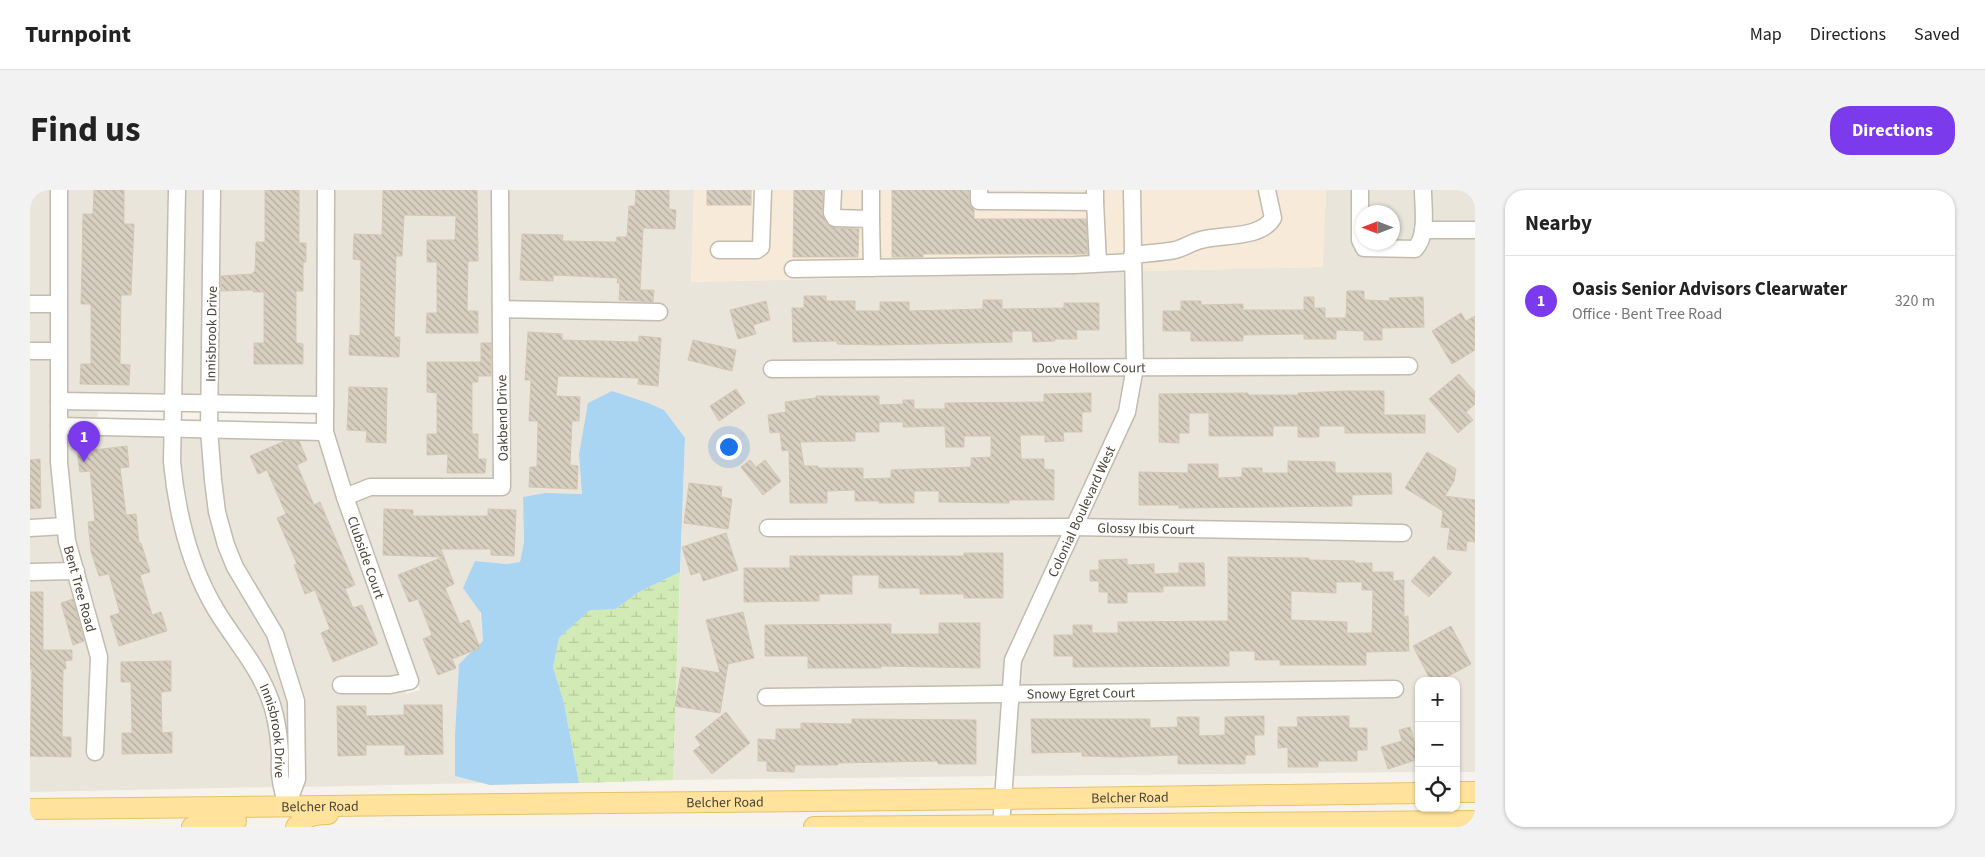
<!DOCTYPE html>
<meta charset="utf-8">
<style>
:root{--surface:#fff;--page:#f2f2f2;--text:#222;--muted:#767676;--line:#e0e0e0;--accent:#7c3aed}
body{margin:0;font-family:"Source Sans 3",sans-serif;background:var(--page);color:var(--text)}
.controls{position:absolute;right:15px;bottom:15px;display:grid;overflow:hidden;border-radius:10px;box-shadow:0 1px 4px #0004}
.controls button{width:45px;height:45px;display:grid;place-items:center;padding:0;border:0;border-bottom:1px solid var(--line);background:var(--surface);color:var(--text);font:25px sans-serif}
.compass{position:absolute;left:1325px;top:15px;width:45px;height:45px;border-radius:50%;background:var(--surface);box-shadow:0 1px 4px #0004;rotate:270deg}
.you{position:absolute;left:698px;top:256px;width:18px;height:18px;margin:-12px;border:4px solid #fff;border-radius:50%;background:#1a73e8;box-shadow:0 0 0 8px #1a73e833}
.badge{display:grid;place-items:center;width:32px;height:32px;border-radius:50%;background:var(--accent);color:#fff;font-size:16px;font-weight:700}
.pin{position:absolute;translate:-50% -41px;filter:drop-shadow(0 1px 2px #0008)}
.pin::after{content:'';position:absolute;top:26px;width:18px;height:15px;background:inherit;clip-path:polygon(0 0,100% 0,50% 100%)}
.list{margin:0;padding:0;list-style:none}
h2{display:flex;justify-content:space-between;align-items:center;height:65px;margin:0;padding:0 20px;font-size:21px}
h2 small{font-size:16px;font-weight:400;color:var(--muted)}
.list li{display:grid;grid-template-columns:32px 1fr auto;gap:15px;align-items:center;box-sizing:border-box;height:90px;padding:0 20px;border-top:1px solid var(--line)}
.list b{display:block;font-size:19px;white-space:nowrap}
.list p{margin:0;font-size:16px;white-space:nowrap;color:var(--muted)}
.list em{font-size:16px;font-style:normal;color:var(--muted)}
.icon{flex:none;width:28px;height:28px;fill:none;stroke:currentColor;stroke-width:2;stroke-linecap:round;stroke-linejoin:round}
.map{position:relative;flex:none;width:1445px;height:637px;overflow:hidden;border-radius:20px}
header{display:flex;align-items:center;gap:30px;box-sizing:border-box;height:70px;padding:0 25px;background:var(--surface);border-bottom:1px solid var(--line)}
header strong{font-size:24px}
nav{display:flex;gap:28px;margin-inline-start:auto;font-size:18px}
.intro{display:flex;align-items:center;justify-content:space-between;box-sizing:border-box;height:120px;padding:0 30px}
h1{margin:0;font-size:35px}
.button{padding:12px 22px;border-radius:20px;background:var(--accent);color:#fff;font-size:18px;font-weight:700}
main{display:flex;gap:30px;padding:0 30px}
aside{flex:1;background:var(--surface);border-radius:20px;box-shadow:0 1px 4px #0004}
.map>svg:first-child{display:block}
.residential{fill:#eae5da;fill-rule:evenodd}
.commercial{fill:#f7ead8}
.wetland{fill:url(#wetland-marsh)}
.water{fill:#a9d4f2}
.building{fill:url(#building-back-hatch);stroke:#d3c7b4;fill-rule:evenodd}
.lines{fill:none;stroke-linecap:round;stroke-linejoin:round}
.minor-casing{stroke:#c2bbae;stroke-width:19}
.major-casing{stroke:#e6c16a;stroke-width:22}
.minor{stroke:#fff;stroke-width:16}
.major{stroke:#ffe39c;stroke-width:20}
.labels{text-anchor:middle;stroke-width:5;stroke-linejoin:round;paint-order:stroke}
.street-label{font-size:14px;fill:#4b4439;stroke:#fff}
</style>
<header>
<strong>Turnpoint</strong>
<nav><a>Map</a><a>Directions</a><a>Saved</a></nav>
</header>
<div class="intro"><h1>Find us</h1><a class="button">Directions</a></div>
<main>
<div class="map">
<svg width="1445" height="637" viewBox="0 0 1445 637">
<defs>
<pattern id="wetland-marsh" width="20" height="14" patternUnits="userSpaceOnUse" patternTransform="scale(1.25)"><rect width="20" height="14" fill="#d2eab5"/><path d="M1 5h8M5 5V1M11 12h8M15 12V8" fill="none" stroke="#b6ca9c"/></pattern>
<pattern id="building-back-hatch" width="6" height="6" patternUnits="userSpaceOnUse" patternTransform="scale(1.25)"><rect width="6" height="6" fill="#d8cfc1"/><path d="M-1 5l2 2M0 0l6 6M5-1l2 2" fill="none" stroke="#b1aa9e"/></pattern>
</defs>
<rect width="100%" height="100%" fill="#f6f3ec"/>
<g class="residential">
<path d="M0,0H139L136,205H68L67,243L135,245L134,272L137,306L147,348L231,507L239,533L244,597L0,602Z"/>
<path d="M155,0H175L172,206H151Z"/>
<path d="M190,0H288V208L187,206Z"/>
<path d="M304,0H462L464,290L320,297L303,241Z"/>
<path d="M478,0H664L661,92L1095,82L1097,170L734,172L735,186L1096,184L1090,220L1039,331H730L731,345L1033,344L976,468L973,498L728,500V514L972,512L966,586L643,590L655,248L549,265L552,304L515,303L493,307L494,352L490,372L476,374L445,371L453,452L429,474L425,586L452,593L273,597V509L253,442L212,374L204,353L195,321L190,289L188,247L289,249L305,304L376,504L390,500L325,310L341,304H472L479,126L637,128V115L478,113Z"/>
<path d="M1296,0H1445V582H1426V491H1389V582L982,586L987,512L1373,506L1372,492L988,498L991,472L1049,344L1380,349V336L1056,331L1111,184L1387,183L1386,169L1112,170L1110,81L1292,77ZM1332,22H1362V52H1332Z"/>
<path d="M151,246H172L175,290L180,323L212,404L238,447L258,512L259,591L255,531L246,503L230,471L192,415L176,381L162,344L153,304L150,272Z"/>
</g>
<g class="commercial">
<path d="M664,0H1094L1095,82L661,92Z"/>
<path d="M1110,0H1296L1293,77L1110,81Z"/>
</g>
<path class="wetland" d="M650,382L643,590L549,593L534,513L523,477L529,448L560,419H586L609,402Z"/>
<path class="water" d="M582,201L618,213L634,220L655,248L650,382L609,402L586,419L560,420L529,448L523,477L534,513L549,593L460,595L425,586V546L429,474L453,451L451,423L433,398L445,371L476,374L490,372L494,352L493,307L515,303L552,304L549,265L558,213Z"/>
<g class="building">
<path d="M64,0H94V34H104L101,105H91L90,174L100,175L99,195L50,194L51,174H61V114H51L52,75L53,24H63Z"/>
<path d="M235,0H269V53H276V72H273V101H266V153L273,154V174H224V153H234V102H223V100L191,101V86L223,84V82H225L226,52H235Z"/>
<path d="M353,0H447L448,71H438L437,121H448V143H396L397,123H407V72H397V50H425L426,26L374,25L372,66H366L364,147H370L369,167L319,165L320,145L330,146L331,70L323,69L324,44L352,45Z"/>
<path d="M606,0H639V19L646,20L645,39L613,38L610,100H624L623,112L589,110L590,93H587L588,88L523,85V91L490,90L492,44L533,45L532,51L586,52L587,47H597L599,16H605Z"/>
<rect x="677" y="0" width="44" height="15"/>
<path d="M764,0H793L792,23L797,34L805,38L829,39L828,67H763Z"/>
<path d="M862,0H939V11L944,19V29H1056L1058,64H893V67H862Z"/>
<path d="M1317,101H1334V110L1360,111L1359,108L1393,107L1394,137L1352,138V150H1334V141L1306,140V149H1274V144L1213,145V151H1161V141H1133V121H1151V111H1171V115L1213,114V120H1274V107H1284V118H1295V128H1316Z"/>
<path d="M774,106H796V111H825V121H850V112H879V121L953,119V110H972V119L1034,118V113H1069V140H1046L1047,149H1025V151L1003,152L1002,141H982V152L850,155L807,154V151L763,152L762,118H774Z"/>
<path d="M736,111L740,130L723,135L726,144L708,149L700,120Z"/>
<path d="M1431,123L1436,131L1445,126V160L1422,174L1402,141Z"/>
<path d="M498,142L532,144V150L609,152V146L631,148L628,196L608,194L609,188L528,186L526,206L550,207L549,231H542L540,275L548,276L547,299L499,297L500,277H507L508,231H499L501,190H495Z"/>
<path d="M663,150L706,160L702,181L658,170Z"/>
<path d="M451,153H461V186H448V192H442V244H448V269H456L455,283H417L418,264L397,265V244H407V203L397,202V172H451Z"/>
<path d="M1429,184L1445,202V214L1436,222L1443,230L1428,243L1399,209Z"/>
<path d="M319,197L357,198L356,253L336,252L337,241L317,240Z"/>
<path d="M706,199L715,213L689,231L680,216Z"/>
<path d="M1315,201H1354V225H1395V243H1315V236H1289V247H1268V236H1243V246H1179V223H1159V243H1149V253L1129,252V204L1218,203V205H1268V203Z"/>
<path d="M1061,203V222H1052V242H1033L1034,251L1015,252V245H990L991,269H1014V279L1024,280V310H979V313L909,312V301H884V313H849V311H825V300L797,301V313H760L759,260L752,261L750,242L740,243L738,225L756,222L755,212L786,208V206H849V215L873,214V210H884V219H915V213L1014,212V204ZM849,232H873V237L915,236L916,257H934V246H961V267L941,268V277L861,280V288L833,289V278H788V276H774L770,252L825,251V242H849Z"/>
<path d="M255,251H269L277,270L267,275L284,315L290,312L325,395L315,399L323,418L332,415L348,454L303,472L291,443L300,439L285,400L275,404L264,375L267,374L247,328L256,324L237,280L228,284L220,266Z"/>
<path d="M97,256L99,277L90,278L96,325L106,324L109,353H111L120,382L110,385L122,425L131,422L137,441L89,456L80,426L90,423L79,384L69,386L61,361L58,332L65,331L60,281L50,282L47,262Z"/>
<path d="M1397,262L1426,279L1424,291L1415,306L1445,310V352L1437,351L1436,361L1417,359L1420,338L1411,337L1413,321L1375,298Z"/>
<path d="M10,269L11,318L0,319V270Z"/>
<path d="M720,270L726,277L735,270L751,291L733,305L711,277Z"/>
<path d="M1258,271L1305,272V283H1361L1362,304L1322,305V316L1149,318V315H1109V282L1158,283V274H1188V288L1212,287V278H1232V283H1258Z"/>
<path d="M659,293L692,297L691,307L702,309L698,339L654,333Z"/>
<path d="M354,319L383,320V326H458V319L486,320L484,366L461,365V359H411L424,394L415,398L430,434L439,430L450,458L422,469L426,478L408,485L393,449L402,445L388,409L379,412L368,385L413,367L353,365Z"/>
<path d="M696,343L708,380L673,391L670,382L661,385L652,357Z"/>
<path d="M934,363H973V408H934V404H890V398H849V385H822V404H789V411L714,412V378H760V366H934Z"/>
<path d="M1404,366L1422,383L1399,407L1381,391Z"/>
<path d="M1198,367L1279,368V370L1325,371V373H1342V382H1363V391L1374,390V427L1378,426L1379,461L1336,462V475H1250V470H1225V461H1199V476L1043,477V466H1024V445H1043V435H1062V443H1088V432L1198,431ZM1306,392H1332V400H1343L1342,443H1317V432L1261,430V401L1306,403Z"/>
<path d="M1097,369V375L1124,374V384L1149,383V373H1174L1175,396H1133V402H1097V413H1078V402H1069V391H1060V380H1069V370Z"/>
<path d="M0,402H13V460H42V470L35,471L36,479H33L32,547H41V567L0,566L2,479H0Z"/>
<path d="M43,409L54,451L43,455L31,413Z"/>
<path d="M713,422L724,468L698,474L690,523L645,516L652,477L690,483L676,430Z"/>
<path d="M909,433H950V478L851,476V478H778V466H735V435L861,434V444H909Z"/>
<path d="M1421,436L1441,474L1409,491H1401L1383,456Z"/>
<path d="M141,471V501L131,502L132,543L142,542V563L92,564V543H102L101,492H91V472Z"/>
<path d="M374,515H412L413,564L375,565V555H336V565L308,566L307,516H336V526L374,525Z"/>
<path d="M696,522L720,553L682,584L663,561L671,555L665,547Z"/>
<path d="M1234,526V545H1224L1225,565H1215V574H1148V565L1090,567L1052,566V562L1002,563L1001,529H1120V538L1148,537L1147,527H1169V546L1195,545V527Z"/>
<path d="M1319,526V538H1337V560H1327V571H1288V577H1258V557L1248,558V537H1268L1267,527Z"/>
<path d="M822,529L946,530V574H908L907,571L808,573V575H765L764,582L737,581V571H728V549L746,550V539H771V533L822,534Z"/>
<path d="M1380,537L1389,569L1358,579L1351,557L1372,551L1369,540Z"/>
</g>
<g class="lines">
<g class="minor-casing">
<g id="minor">
<path id="s1" d="M29,0V272L37,351L69,467L65,562"/>
<path id="s2" d="M147,0L142,272C147,323 159,375 186,420C203,448 226,474 238,504C246,523 249,544 250,564C250,573 249,582 251,591C252,599 255,608 257,616"/>
<path d="M182,0L179,240L183,290L187,322L196,355L205,377L245,444L266,511L267,589L257,616"/>
<path id="s3" d="M296,0L295,242L315,307L380,491L360,495H311"/>
<path d="M803,0L802,23L805,28L841,29V0"/>
<path d="M949,0V11L1065,12V0"/>
<path d="M1330,0V50L1334,58L1385,59C1398,45 1393,19 1393,0"/>
<path d="M1065,12L1068,73"/>
<path d="M841,29L842,78"/>
<path d="M1393,40H1445"/>
<path d="M689,60H727L731,57L733,0"/>
<path d="M1102,65C1116,63 1131,63 1145,60C1154,58 1162,52 1171,50C1192,44 1231,49 1243,28L1237,0"/>
<path d="M763,79L1045,75L1102,72"/>
<path d="M0,114H29"/>
<path d="M471,119L629,122"/>
<path d="M0,161H28"/>
<path id="s4" d="M742,179L1379,176"/>
<path d="M29,211L295,215"/>
<path d="M29,236L295,242"/>
<path d="M315,307L340,297H472L470,0"/>
<path d="M0,338L35,336"/>
<path id="s5" d="M738,338L1044,337L1373,343"/>
<path d="M0,382L46,381"/>
<path id="s6" d="M736,507L1365,499"/>
<path id="s7" d="M971,637L983,470L1097,222L1105,177L1102,0"/>
</g>
</g>
<g class="major-casing">
<g id="major">
<path d="M1426,602H1445"/>
<path id="s8" d="M0,619L973,609L1389,603"/>
<path d="M162,637L179,631H206"/>
<path d="M266,637C275,626 284,624 298,624"/>
<path d="M784,637L1445,631"/>
</g>
</g>
<use href="#minor" class="minor"/>
<use href="#major" class="major"/>
</g>
<g class="labels">
<g class="street-label">
<text transform="translate(181 144) rotate(-89)" y="5">Innisbrook Drive</text>
<text dy="5" stroke="none"><textPath href="#s4" startOffset="319">Dove Hollow Court</textPath></text>
<text transform="translate(472 228) rotate(-91)" y="5">Oakbend Drive</text>
<text dy="5" stroke="none"><textPath href="#s7" startOffset="331">Colonial Boulevard West</textPath></text>
<text dy="5" stroke="none"><textPath href="#s5" startOffset="378">Glossy Ibis Court</textPath></text>
<text dy="5" stroke="none"><textPath href="#s3" startOffset="374">Clubside Court</textPath></text>
<text dy="5" stroke="none"><textPath href="#s1" startOffset="401">Bent Tree Road</textPath></text>
<text dy="5" stroke="none"><textPath href="#s6" startOffset="315">Snowy Egret Court</textPath></text>
<text dy="5" stroke="none"><textPath href="#s2" startOffset="564">Innisbrook Drive</textPath></text>
<text dy="5" stroke="none"><textPath href="#s8" startOffset="1100">Belcher Road</textPath></text>
<text dy="5" stroke="none"><textPath href="#s8" startOffset="695">Belcher Road</textPath></text>
<text dy="5" stroke="none"><textPath href="#s8" startOffset="290">Belcher Road</textPath></text>
</g>
</g>
</svg>
<div class="controls">
<button>+</button>
<button>−</button>
<button><svg class="icon" aria-label="locate" viewBox="0 0 24 24"><circle cx="12" cy="12" r="6"/><path d="M12 2v4M12 18v4M2 12h4M18 12h4"/></svg></button>
</div>
<svg class="compass" viewBox="-18 -18 36 36"><path d="M0-13l5 13h-10z" fill="#e53935"/><path d="M0 13l5-13h-10z" fill="#767676"/></svg>
<div class="you"></div>
<div class="pin badge" style="left:54px;top:272px">1</div>
</div>
<aside>
<h2>Nearby<small></small></h2>
<ul class="list">
<li><span class="badge">1</span><div><b>Oasis Senior Advisors Clearwater</b><p>Office · Bent Tree Road</p></div><em>320 m</em></li>
</ul>
</aside>
</main>
